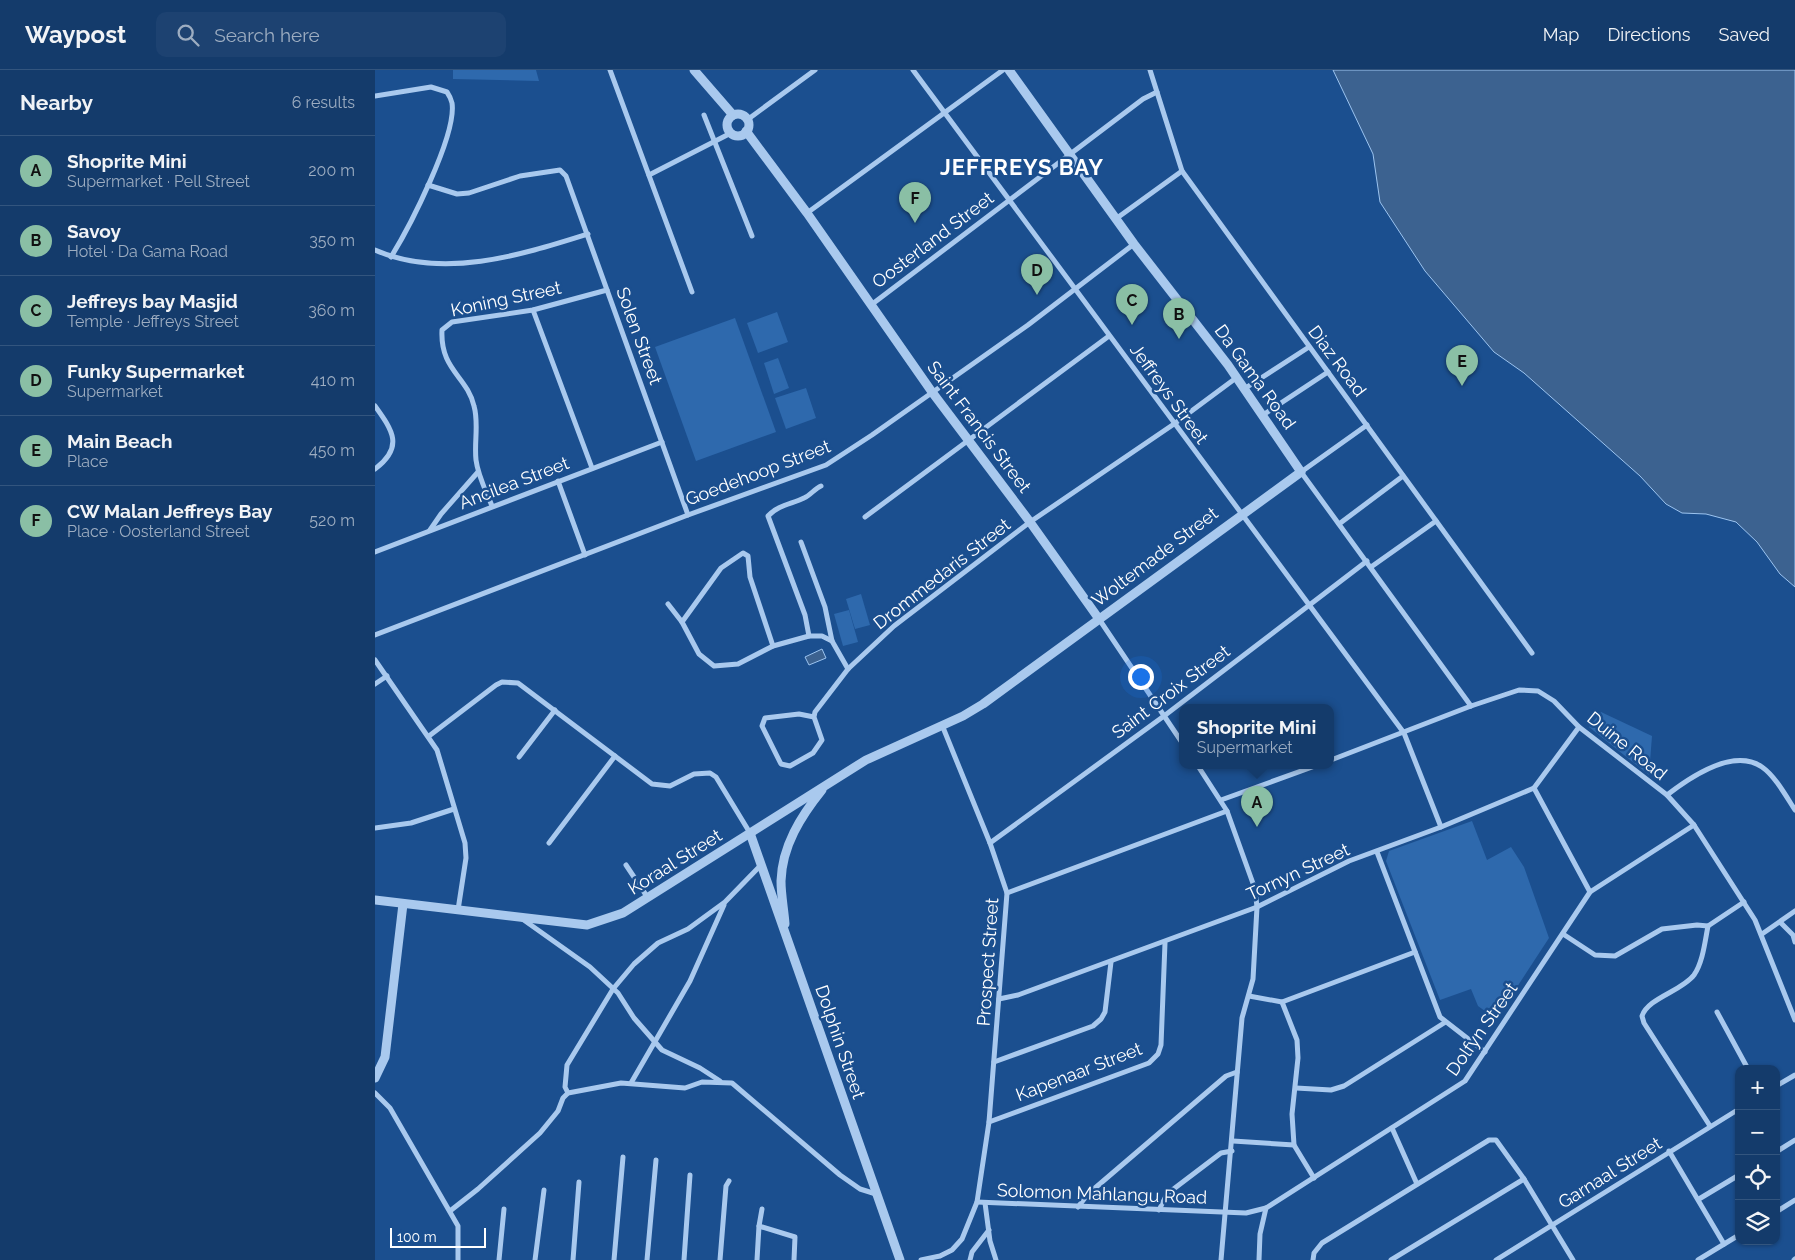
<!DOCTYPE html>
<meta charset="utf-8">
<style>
:root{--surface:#143b6b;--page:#1d4271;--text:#f1f3f6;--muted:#9dadc1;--line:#33557e;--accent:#8abfa5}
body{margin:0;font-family:Raleway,sans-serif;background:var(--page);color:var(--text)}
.controls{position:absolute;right:15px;bottom:15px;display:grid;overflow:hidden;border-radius:10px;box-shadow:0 1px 4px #0004}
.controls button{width:45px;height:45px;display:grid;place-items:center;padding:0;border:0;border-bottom:1px solid var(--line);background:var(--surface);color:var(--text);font:25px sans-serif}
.scale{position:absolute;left:15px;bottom:12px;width:96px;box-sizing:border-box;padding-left:5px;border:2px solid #fff;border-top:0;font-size:14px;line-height:18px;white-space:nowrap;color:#fff;-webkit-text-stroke:4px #1b4f8f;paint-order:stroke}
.you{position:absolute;left:765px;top:606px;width:18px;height:18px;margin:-12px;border:4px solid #fff;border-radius:50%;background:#1a73e8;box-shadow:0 0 0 8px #1a73e833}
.badge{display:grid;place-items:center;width:32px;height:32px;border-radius:50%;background:var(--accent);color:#111;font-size:16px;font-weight:700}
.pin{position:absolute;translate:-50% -41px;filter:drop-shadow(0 1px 2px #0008)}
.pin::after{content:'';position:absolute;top:26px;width:18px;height:15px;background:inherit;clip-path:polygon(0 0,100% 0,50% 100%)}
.popup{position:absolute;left:804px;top:634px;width:155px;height:65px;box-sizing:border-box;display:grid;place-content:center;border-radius:10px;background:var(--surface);filter:drop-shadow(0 1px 4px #0005);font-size:16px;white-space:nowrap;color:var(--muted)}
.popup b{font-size:19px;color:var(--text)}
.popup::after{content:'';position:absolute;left:50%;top:100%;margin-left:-10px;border:10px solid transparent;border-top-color:var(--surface)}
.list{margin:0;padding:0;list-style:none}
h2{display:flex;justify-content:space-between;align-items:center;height:65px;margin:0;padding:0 20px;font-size:21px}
h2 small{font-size:16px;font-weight:400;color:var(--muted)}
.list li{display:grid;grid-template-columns:32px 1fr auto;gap:15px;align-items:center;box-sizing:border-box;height:70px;padding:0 20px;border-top:1px solid var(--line)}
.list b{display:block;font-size:19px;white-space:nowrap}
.list p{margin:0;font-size:16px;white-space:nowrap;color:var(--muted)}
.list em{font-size:16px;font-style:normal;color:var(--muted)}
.icon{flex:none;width:28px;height:28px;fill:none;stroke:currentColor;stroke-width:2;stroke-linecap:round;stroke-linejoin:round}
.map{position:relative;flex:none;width:1420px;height:1190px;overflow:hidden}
header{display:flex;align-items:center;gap:30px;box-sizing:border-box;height:70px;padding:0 25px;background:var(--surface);border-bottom:1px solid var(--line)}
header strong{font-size:24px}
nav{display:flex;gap:28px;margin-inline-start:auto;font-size:18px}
.search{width:350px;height:45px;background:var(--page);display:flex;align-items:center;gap:12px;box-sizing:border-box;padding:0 18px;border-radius:10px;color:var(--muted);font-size:19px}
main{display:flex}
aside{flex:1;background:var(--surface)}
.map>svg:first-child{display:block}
.green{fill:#2e69ad}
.water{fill:#3c6290;stroke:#9cc4f0}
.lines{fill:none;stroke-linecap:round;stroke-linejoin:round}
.minor{stroke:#a9c9ee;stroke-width:5}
.tertiary{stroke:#a9c9ee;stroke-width:9}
.labels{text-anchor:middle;stroke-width:5;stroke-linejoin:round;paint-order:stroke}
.street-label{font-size:18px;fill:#fff;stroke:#1b4f8f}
.district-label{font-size:22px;font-weight:bold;letter-spacing:1px;fill:#fff;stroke:#1b4f8f}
</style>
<header>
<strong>Waypost</strong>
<div class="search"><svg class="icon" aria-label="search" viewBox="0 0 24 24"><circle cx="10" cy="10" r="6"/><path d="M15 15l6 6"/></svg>Search here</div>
<nav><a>Map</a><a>Directions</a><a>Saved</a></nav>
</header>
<main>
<aside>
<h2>Nearby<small>6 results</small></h2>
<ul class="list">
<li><span class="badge">A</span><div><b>Shoprite Mini</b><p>Supermarket · Pell Street</p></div><em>200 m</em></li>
<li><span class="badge">B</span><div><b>Savoy</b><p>Hotel · Da Gama Road</p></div><em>350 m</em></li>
<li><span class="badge">C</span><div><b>Jeffreys bay Masjid</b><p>Temple · Jeffreys Street</p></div><em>360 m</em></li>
<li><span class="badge">D</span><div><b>Funky Supermarket</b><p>Supermarket</p></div><em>410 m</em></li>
<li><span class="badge">E</span><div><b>Main Beach</b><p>Place</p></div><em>450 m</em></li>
<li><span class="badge">F</span><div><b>CW Malan Jeffreys Bay</b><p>Place · Oosterland Street</p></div><em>520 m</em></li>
</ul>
</aside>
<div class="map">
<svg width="1420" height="1190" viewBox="0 0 1420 1190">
<rect width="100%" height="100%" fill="#1b4f8f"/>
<g class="green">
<path d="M78,0H161L164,11L78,9Z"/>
<path d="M402,242L413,272L383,283L372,253Z"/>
<path d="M360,248L401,362L321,391L280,277Z"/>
<path d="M403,288L414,318L399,324L389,293Z"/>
<path d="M431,318L441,348L411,359L400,328Z"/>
<path d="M486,524L495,555L480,559L471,529Z"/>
<path d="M474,540L483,572L468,576L459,544Z"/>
<path d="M1226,642L1277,666L1274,705L1214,657Z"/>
<path d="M1097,751L1112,790L1136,777L1149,797L1174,868L1121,949L1103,936L1096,919L1065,930L1011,791L1014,781Z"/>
</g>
<g class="water">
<path d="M958,0H1420V517L1405,504L1382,472L1361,452L1331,444L1307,443L1291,434L1265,406L1149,303L1119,282L1050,201L1005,132L998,84Z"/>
<path d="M447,579L451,588L434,595L430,587Z"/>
</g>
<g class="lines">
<g class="minor">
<path d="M235,0L317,222"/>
<path d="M538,0L1029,663L1066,757"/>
<path d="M775,0L807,101L1157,583"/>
<path d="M0,26L56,17L72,22C74,25 76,29 77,33C82,65 34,158 16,187"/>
<path d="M329,45L377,166"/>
<path d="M372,50L440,0"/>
<path d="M274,105L356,63"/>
<path d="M53,115L82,124L94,123L145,106L185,100L191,106L313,445"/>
<path d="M432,143L628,0"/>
<path d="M742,148L807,101"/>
<path d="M0,180C68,210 146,185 213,164"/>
<path d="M496,235L768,29L782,22"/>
<path d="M158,240L217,398"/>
<path d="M869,319L934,277"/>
<path d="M0,336C18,361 29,377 0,399"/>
<path d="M888,345L953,302"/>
<path d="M992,355L926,402L1096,636"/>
<path d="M183,411L210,485"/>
<path d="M117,436C111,421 103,406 101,390C99,372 104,353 99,336C92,306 65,300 67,260L77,252L158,240L232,220"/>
<path d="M490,447L734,266"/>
<path d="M964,454L1028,406"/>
<path d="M55,460L66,444L103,402"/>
<path d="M426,472L450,537L457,571L473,599"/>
<path d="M0,482L287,372"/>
<path d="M996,497L1061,451"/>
<path d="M293,534L307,552L324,584L339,596L363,594L398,576L434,566H447L457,571"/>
<path d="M724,549L808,674"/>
<path d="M307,552L346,498L368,483L373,486L375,507L398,576"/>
<path d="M0,565L313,445L451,395L497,365L653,255L759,174"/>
<path d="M434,566L430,545L393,446C403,435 417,434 429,428C436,425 439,419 446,416"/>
<path d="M0,590L62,680L90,773L91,788L83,840"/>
<path d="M0,614L12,606"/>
<path d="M439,647L424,644L390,648L387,656L406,694L415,696L438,683L447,670L439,647L440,642L473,599L519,556L655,452L799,354L861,308"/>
<path d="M54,666L121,615L127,612L143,613L277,714L295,716L319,704L335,703L341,707L375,763"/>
<path d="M144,687L180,640"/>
<path d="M956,690L1096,636L1144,620L1163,621L1179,631L1204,657L1292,725L1319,755L1380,850L1420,950"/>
<path d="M823,696L852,741L880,819L882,837L878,909L867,948L846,1190"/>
<path d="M1159,718L1215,822"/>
<path d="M1292,725C1314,708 1358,677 1387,697C1400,706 1411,726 1420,740"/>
<path d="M846,730L940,696"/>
<path d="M0,758L36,753L79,739"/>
<path d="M174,773L240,686"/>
<path d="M615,773L789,646L992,491"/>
<path d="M1002,782L1065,947L1110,982"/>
<path d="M251,795L273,828"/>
<path d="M632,823L852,741"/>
<path d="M146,848L215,897L243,923L259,948L287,980L325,998L345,1011"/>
<path d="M1406,853L1418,865L1420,872"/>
<path d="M1333,856C1330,871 1328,892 1319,905C1307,921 1273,928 1267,946L1269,953L1335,1056"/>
<path d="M1188,864L1220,885L1240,886L1287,859L1322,855L1333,856L1369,832"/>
<path d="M1387,864L1420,841"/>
<path d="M874,926L907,932L1040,882"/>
<path d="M624,929L643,925L882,837L974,791L1066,757L1159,718L1204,657"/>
<path d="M907,932L922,970L923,988L917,1044L919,1075L939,1108"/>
<path d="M1342,942L1373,999"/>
<path d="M619,992L718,956L726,949L730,942L736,892"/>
<path d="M256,1013L315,911L349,835"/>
<path d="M1401,1016L1420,1005"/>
<path d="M921,1018L956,1020L969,1016L1069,953"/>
<path d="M0,1023L15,1038L83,1156V1190"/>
<path d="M193,1023L190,1017L192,995L238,919L259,894L283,873L313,859L350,832L386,795"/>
<path d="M614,1052L774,993L783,984L786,975L790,873"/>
<path d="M1017,1058L1042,1114"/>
<path d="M858,1071L919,1075"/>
<path d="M1294,1081L1349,1174"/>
<path d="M1401,1082L1420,1070"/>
<path d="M1324,1129L1364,1105"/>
<path d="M602,1132L871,1143L891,1138L1090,1011L1215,822L1319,755"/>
<path d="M610,1133L615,1171L621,1190"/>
<path d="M703,1137L713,1124L851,1006L862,1002"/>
<path d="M784,1140L792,1124L846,1083L857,1081"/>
<path d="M75,1141L103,1119L165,1063L183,1041L188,1028L193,1023L246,1013L310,1018L327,1012L357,1013L465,1105L485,1119L501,1124"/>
<path d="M1401,1142L1420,1130"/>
<path d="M384,1156L420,1167L419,1190"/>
<path d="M124,1190L129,1139"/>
<path d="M160,1190L169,1120"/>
<path d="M198,1190L204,1112"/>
<path d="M239,1190L248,1087"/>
<path d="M272,1190L281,1090"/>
<path d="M309,1190L315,1105"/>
<path d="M345,1190L351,1116L354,1111"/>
<path d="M382,1190L384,1156L387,1139"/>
<path d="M546,1190L565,1186L577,1180L587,1169L602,1132L614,1052L632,823L615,773L567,655"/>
<path d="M595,1190L597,1182L614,1160"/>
<path d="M884,1190L885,1164L891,1138"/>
<path d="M938,1190L939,1183L947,1173L1114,1070H1121L1149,1109L1198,1190"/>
<path d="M1016,1190L1149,1109"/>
<path d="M1121,1190L1364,1039"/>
<path d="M1323,1190L1364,1165"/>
<path d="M1419,1190L1420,1189"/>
</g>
<g class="tertiary">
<path d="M319,0L358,45"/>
<circle cx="363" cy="55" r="11"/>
<path d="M371,61L432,143L557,322L655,452L724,549"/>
<path d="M375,763L525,1190"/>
<path d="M0,830L212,855L248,843L491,690L588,646L608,634L926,402L853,295L759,174L634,0"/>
<path d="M410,854C409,840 406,825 406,811C407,776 426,746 447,720"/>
<path d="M0,1008L10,987L28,834"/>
</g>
</g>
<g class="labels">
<g class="street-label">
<text transform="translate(558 170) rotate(-37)" y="6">Oosterland Street</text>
<text transform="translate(131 229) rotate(-12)" y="6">Koning Street</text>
<text transform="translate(264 266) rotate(70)" y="6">Solen Street</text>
<text transform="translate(962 291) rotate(53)" y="6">Diaz Road</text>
<text transform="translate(880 307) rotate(54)" y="6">Da Gama Road</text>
<text transform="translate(794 324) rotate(54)" y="6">Jeffreys Street</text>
<text transform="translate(604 357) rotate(53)" y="6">Saint Francis Street</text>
<text transform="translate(383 403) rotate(-21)" y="6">Goedehoop Street</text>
<text transform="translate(139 413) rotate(-21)" y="6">Ancilea Street</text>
<text transform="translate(780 487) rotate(-37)" y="6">Woltemade Street</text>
<text transform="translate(567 504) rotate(-38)" y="6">Drommedaris Street</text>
<text transform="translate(796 622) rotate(-37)" y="6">Saint Croix Street</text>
<text transform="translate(1252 676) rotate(39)" y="6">Duine Road</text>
<text transform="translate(300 792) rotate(-32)" y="6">Koraal Street</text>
<text transform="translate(923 802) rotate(-25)" y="6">Tornyn Street</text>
<text transform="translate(613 892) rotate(-86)" y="6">Prospect Street</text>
<text transform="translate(1107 959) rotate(-55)" y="6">Dolfyn Street</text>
<text transform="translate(465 972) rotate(71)" y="6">Dolphin Street</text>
<text transform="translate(704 1002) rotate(-21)" y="6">Kapenaar Street</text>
<text transform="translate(1235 1103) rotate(-32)" y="6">Garnaal Street</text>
<text transform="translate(727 1124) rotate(2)" y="6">Solomon Mahlangu Road</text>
</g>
<g class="district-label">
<text x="647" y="105">JEFFREYS BAY</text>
</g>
</g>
</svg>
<div class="controls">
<button>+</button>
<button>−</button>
<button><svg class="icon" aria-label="locate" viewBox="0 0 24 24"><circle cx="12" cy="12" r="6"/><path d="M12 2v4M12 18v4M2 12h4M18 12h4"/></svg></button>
<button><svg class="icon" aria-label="layers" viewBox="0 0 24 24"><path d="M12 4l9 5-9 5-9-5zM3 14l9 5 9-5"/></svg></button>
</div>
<div class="scale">100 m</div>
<div class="you"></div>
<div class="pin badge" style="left:882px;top:757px">A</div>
<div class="popup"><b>Shoprite Mini</b>Supermarket</div>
<div class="pin badge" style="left:804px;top:269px">B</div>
<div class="pin badge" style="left:757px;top:255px">C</div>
<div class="pin badge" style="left:662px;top:225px">D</div>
<div class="pin badge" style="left:1087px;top:316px">E</div>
<div class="pin badge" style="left:540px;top:153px">F</div>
</div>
</main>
